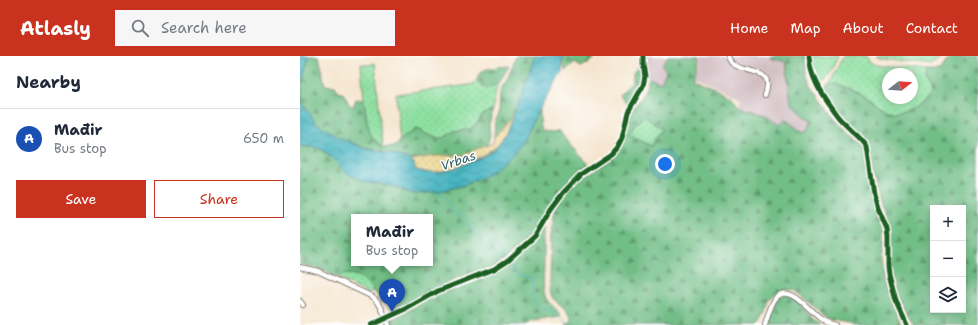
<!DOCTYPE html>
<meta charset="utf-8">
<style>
:root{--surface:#fff;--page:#f6f6f7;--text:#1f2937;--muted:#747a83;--line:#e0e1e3;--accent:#c8321e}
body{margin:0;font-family:"Shantell Sans",sans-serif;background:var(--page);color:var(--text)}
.controls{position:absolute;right:12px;bottom:12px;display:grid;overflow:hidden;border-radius:0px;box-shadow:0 2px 10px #0003}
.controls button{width:36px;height:36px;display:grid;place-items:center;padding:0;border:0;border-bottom:1px solid var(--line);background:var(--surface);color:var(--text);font:20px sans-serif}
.compass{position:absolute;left:582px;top:12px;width:36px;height:36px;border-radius:50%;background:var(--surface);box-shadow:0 2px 10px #0003;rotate:73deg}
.you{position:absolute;left:365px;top:108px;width:14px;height:14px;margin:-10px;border:3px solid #fff;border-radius:50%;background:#1a73e8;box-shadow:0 0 0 6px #1a73e833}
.badge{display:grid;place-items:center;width:26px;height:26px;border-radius:50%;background:var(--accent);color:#fff;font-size:13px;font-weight:700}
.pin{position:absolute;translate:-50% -33px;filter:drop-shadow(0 1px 2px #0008)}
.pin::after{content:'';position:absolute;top:21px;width:14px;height:12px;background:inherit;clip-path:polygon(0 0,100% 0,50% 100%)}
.popup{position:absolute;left:51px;top:158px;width:82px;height:52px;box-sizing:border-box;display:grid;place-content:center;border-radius:0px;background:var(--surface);filter:drop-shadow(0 1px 3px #0005);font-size:13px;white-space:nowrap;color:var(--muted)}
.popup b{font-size:15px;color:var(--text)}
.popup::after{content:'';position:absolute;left:50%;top:100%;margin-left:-8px;border:8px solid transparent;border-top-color:var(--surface)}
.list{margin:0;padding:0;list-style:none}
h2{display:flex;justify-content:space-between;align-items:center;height:52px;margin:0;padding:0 16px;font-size:17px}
h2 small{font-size:13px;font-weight:400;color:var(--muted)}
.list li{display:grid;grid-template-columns:26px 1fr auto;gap:12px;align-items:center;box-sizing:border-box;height:60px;padding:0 16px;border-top:1px solid var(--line)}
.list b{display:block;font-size:15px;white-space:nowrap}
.list p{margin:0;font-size:13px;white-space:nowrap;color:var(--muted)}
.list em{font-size:13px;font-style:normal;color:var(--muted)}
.actions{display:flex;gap:8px;padding:12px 16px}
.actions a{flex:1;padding:9px 0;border:1px solid var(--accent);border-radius:0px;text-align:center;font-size:14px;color:var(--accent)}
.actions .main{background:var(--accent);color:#fff}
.icon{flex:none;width:22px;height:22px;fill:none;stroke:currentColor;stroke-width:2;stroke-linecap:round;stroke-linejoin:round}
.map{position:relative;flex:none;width:678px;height:269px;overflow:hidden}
header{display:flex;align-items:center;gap:24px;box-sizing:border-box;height:56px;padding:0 20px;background:var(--accent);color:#fff}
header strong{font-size:19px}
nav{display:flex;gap:22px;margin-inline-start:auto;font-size:14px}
.search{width:280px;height:36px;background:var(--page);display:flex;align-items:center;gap:10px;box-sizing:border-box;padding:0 14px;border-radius:0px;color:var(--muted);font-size:15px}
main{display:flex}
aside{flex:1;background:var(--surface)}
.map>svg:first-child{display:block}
.industrial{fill:#d2bec3}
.grass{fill:url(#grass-dots);stroke:#557e5e;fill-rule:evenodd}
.forest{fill:url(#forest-firs);stroke:#476d52;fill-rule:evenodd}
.sand{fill:url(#sand-dots);stroke:#857b5d}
.water{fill:url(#water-waves);stroke:#30686e}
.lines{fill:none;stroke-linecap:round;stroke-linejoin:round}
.stream{stroke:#45b3c0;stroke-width:1}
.minor-casing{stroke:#68625a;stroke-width:6}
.minor{stroke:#fff;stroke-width:4.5}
.cycleway-casing{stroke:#fff;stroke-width:8}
.cycleway{stroke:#1b5e20;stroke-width:5}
.labels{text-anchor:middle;stroke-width:3;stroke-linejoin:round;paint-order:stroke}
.water-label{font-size:13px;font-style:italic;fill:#2e6066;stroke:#fff}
</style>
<header>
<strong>Atlasly</strong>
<div class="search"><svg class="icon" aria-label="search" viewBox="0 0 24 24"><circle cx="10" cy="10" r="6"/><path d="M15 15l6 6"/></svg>Search here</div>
<nav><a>Home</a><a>Map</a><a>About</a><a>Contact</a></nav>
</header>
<main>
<aside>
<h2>Nearby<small></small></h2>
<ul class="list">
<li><span class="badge" style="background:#1a4fb4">A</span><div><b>Mađir</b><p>Bus stop</p></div><em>650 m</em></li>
</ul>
<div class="actions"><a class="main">Save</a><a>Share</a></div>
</aside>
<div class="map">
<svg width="678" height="269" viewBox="0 0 678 269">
<defs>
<pattern id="grass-dots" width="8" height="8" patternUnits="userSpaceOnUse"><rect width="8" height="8" fill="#8ee0a1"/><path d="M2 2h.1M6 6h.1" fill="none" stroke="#7ac08a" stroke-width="1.8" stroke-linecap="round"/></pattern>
<pattern id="forest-firs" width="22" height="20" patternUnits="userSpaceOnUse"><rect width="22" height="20" fill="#72be87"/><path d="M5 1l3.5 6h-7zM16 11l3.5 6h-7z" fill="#5d9a6e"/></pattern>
<pattern id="sand-dots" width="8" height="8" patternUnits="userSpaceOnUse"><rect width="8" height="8" fill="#eeda9e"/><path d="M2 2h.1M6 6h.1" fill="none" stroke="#ccba88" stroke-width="1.8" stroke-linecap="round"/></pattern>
<pattern id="water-waves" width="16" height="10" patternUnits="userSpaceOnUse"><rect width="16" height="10" fill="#45b3c0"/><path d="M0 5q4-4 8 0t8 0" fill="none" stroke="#39919b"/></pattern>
</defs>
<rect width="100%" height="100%" fill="#fff"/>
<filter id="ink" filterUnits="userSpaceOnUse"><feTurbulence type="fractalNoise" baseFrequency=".025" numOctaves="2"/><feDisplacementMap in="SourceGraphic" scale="8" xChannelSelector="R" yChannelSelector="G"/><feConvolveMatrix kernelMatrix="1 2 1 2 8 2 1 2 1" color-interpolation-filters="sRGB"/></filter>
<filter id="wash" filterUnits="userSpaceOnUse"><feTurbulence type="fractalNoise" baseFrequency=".012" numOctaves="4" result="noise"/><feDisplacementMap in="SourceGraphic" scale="16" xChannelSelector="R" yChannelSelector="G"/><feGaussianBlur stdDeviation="0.9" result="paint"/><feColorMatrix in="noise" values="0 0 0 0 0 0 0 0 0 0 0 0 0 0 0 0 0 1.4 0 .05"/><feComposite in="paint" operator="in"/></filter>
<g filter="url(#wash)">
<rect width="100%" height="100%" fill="#f5e5ce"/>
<g class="industrial">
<path d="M343,0H367L361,8L366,15L361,27L345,20Z"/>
<path d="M401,0H471V2L486,6L491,47L512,66L507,76L502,77L485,63L479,69L465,59L439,51L441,42L414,29L395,21Z"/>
</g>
<g class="grass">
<path d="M512,0H538C533,11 530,22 519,28C513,21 511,9 512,0Z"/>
<path d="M543,0H566L571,7L576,9L626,15L625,25L631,34C629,41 625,44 620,48C611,55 596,60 585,54C578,50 572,44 565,40C554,34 542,29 530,27ZM588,18H612V42H588Z"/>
<path d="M576,0H642L640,4L630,10L581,3Z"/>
<path d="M75,7L81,71L83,90L73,84L68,71L64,44L61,8L69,9Z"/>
<path d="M176,26L182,30L199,27L196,34L193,53L182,59L178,66L170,73L155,75L143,82H135L116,73L103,82L100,86L96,38L170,29Z"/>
<path d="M344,60L362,73L351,90L329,79L335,69Z"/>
<path d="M49,218C61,220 65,226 73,234L69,238L34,220Z"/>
</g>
<g class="forest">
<path d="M9,0H19L25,29L35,30L39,36L45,38L48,47L53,51L56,43L64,44C66,58 67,85 83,90C87,91 92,90 96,90L103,82L116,73L135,82H143L155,75L170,73L178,66L182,59L193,53L189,68L190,80L187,89L163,99L133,100L111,104L94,98L64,92L38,81L16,67L2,47L1,29Z"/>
<path d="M216,0H236L234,2L224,36L215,57L194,81L195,65L199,58L200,36L202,31L207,24Z"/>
<path d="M265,0H297L292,5L281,11L275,7L265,15L262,4Z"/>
<path d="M368,0H400L393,23L413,31L432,41L439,51L465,59L479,69L485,63L502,77L507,75L511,66L491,47L486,6L470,2L471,0H505L506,18L511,30L534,62L550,79L561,88L564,93L565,99L566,111L574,155L583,174V190L581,202L583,223L589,242L602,269H553L550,267L531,264L520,257L505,243L495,235L486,233L480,234L476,237L469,244L466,256L460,269H266L271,265C272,252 258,250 252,241C251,239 251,236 250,234L251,179L255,154L262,140L272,129L310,103L317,96L322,87L327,69L333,53L344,38L349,22L361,27L366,15L362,8ZM344,60L362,73L351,90L329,79L335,69Z"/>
<path d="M650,0H678V269H614C601,250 589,228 590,204C590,194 592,184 590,174C589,163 582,153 579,142C576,133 574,122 572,113C571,105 572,96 569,88C566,80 556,76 550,69C540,58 531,46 522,34L530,27C542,29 554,34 565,40C572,44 578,50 585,54C596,60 611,55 620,48C625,44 629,41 631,34L625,25L626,15H640ZM633,152H663V254H633Z"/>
<path d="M340,9L343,20L342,25L329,51L320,39C325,30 334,31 333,17Z"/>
<path d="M209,10L199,27L188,32L176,26C177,23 178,19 180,17C186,11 201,11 209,10Z"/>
<path d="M240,54V67L242,75L253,76L259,74L263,80L288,108L259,134L237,173L207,202L189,213L176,215L138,231L97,255L93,254L90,250L86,245L81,246L78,239L72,235L73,233L63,223L56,219L49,218L34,220L23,214L9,210L0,208V90L19,92L31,101L66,126L93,130L113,138L136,136L165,129L187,119ZM54,161H130V207H54Z"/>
<path d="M244,171C244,183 244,194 244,205C244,217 242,229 245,240C248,250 261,253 261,261L233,265L224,269H89L88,266L89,264L99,260L137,239L195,217L208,210L217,202Z"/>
<path d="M487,239L497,244L512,263L520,269H470C471,263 475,244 480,241C482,240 485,239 487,239Z"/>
</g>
<path class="sand" d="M215,57C210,69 206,80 197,89C186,100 154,114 139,116C130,118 122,116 115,113L114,107L111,104L133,100L163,99L179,92L193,87L194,81Z"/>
<path class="water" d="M0,0H9L1,29L2,47L16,67L38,81L64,92L94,98L111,104L114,107L115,113C128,119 140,116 154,112C167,108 187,100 197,90C204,82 208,73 212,63C221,43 227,23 234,2L236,0H265L262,4V16L236,59L224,85L209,102L187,119L165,129L136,136L113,138L93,130L66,126L48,118L31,101L19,92L0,90Z"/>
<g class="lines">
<g class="stream">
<path d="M137,135L139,139C144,139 144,141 147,145C148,147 151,148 152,151L150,154C154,155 154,158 157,160L160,159L166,164L170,173L189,185L204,199L206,202"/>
<path d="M209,206L215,216L221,220L231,221C234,228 230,236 233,243C237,251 245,252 252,255C253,257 255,258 257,260C262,263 266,264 269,269"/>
</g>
</g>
</g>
<g filter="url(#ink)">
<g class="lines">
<g class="minor-casing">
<g id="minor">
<path d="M428,0C429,3 430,6 433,8C441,15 466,14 467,26C468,30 466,35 465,39"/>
<path d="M509,0C510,21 521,38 533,54C536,58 539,63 543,66C551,75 561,81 567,91L574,138L578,152L587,173L588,181V210L589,218L596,245L607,269"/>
<path d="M0,211L18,215L73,241C82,248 84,259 88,269"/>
<path d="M0,245L3,249"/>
<path d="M71,269L106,253L138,235L194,213L208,204L235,180L251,153L263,137L281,118L311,98L318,90L322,82L328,56L343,30L345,20L343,9V0"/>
<path d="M465,269C468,260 470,250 475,243C489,225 510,256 521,263C525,267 530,268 535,269"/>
</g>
</g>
<use href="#minor" class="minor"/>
<g class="cycleway-casing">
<g id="cycleway">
<path d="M509,0C510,21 521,38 533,54C536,58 539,63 543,66C551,75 561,81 567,91L574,138L578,152L587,173L588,181V210L589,218L596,245L607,269"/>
<path d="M71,269L106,253L138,235L194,213L208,204L235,180L251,153L263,137L281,118L311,98L318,90L322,82L328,56L343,30L345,20L343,9V0"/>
</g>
</g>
<use href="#cycleway" class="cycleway"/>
</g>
</g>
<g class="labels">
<g class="water-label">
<text transform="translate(158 104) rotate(-19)" y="5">Vrbas</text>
</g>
</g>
</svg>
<div class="controls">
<button>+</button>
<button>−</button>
<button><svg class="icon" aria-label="layers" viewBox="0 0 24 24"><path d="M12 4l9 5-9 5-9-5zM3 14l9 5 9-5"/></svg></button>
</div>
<svg class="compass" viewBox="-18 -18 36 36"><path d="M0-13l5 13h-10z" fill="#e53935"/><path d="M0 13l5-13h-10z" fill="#747a83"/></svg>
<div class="you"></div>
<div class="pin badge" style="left:92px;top:256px;background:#1a4fb4">A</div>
<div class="popup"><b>Mađir</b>Bus stop</div>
</div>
</main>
